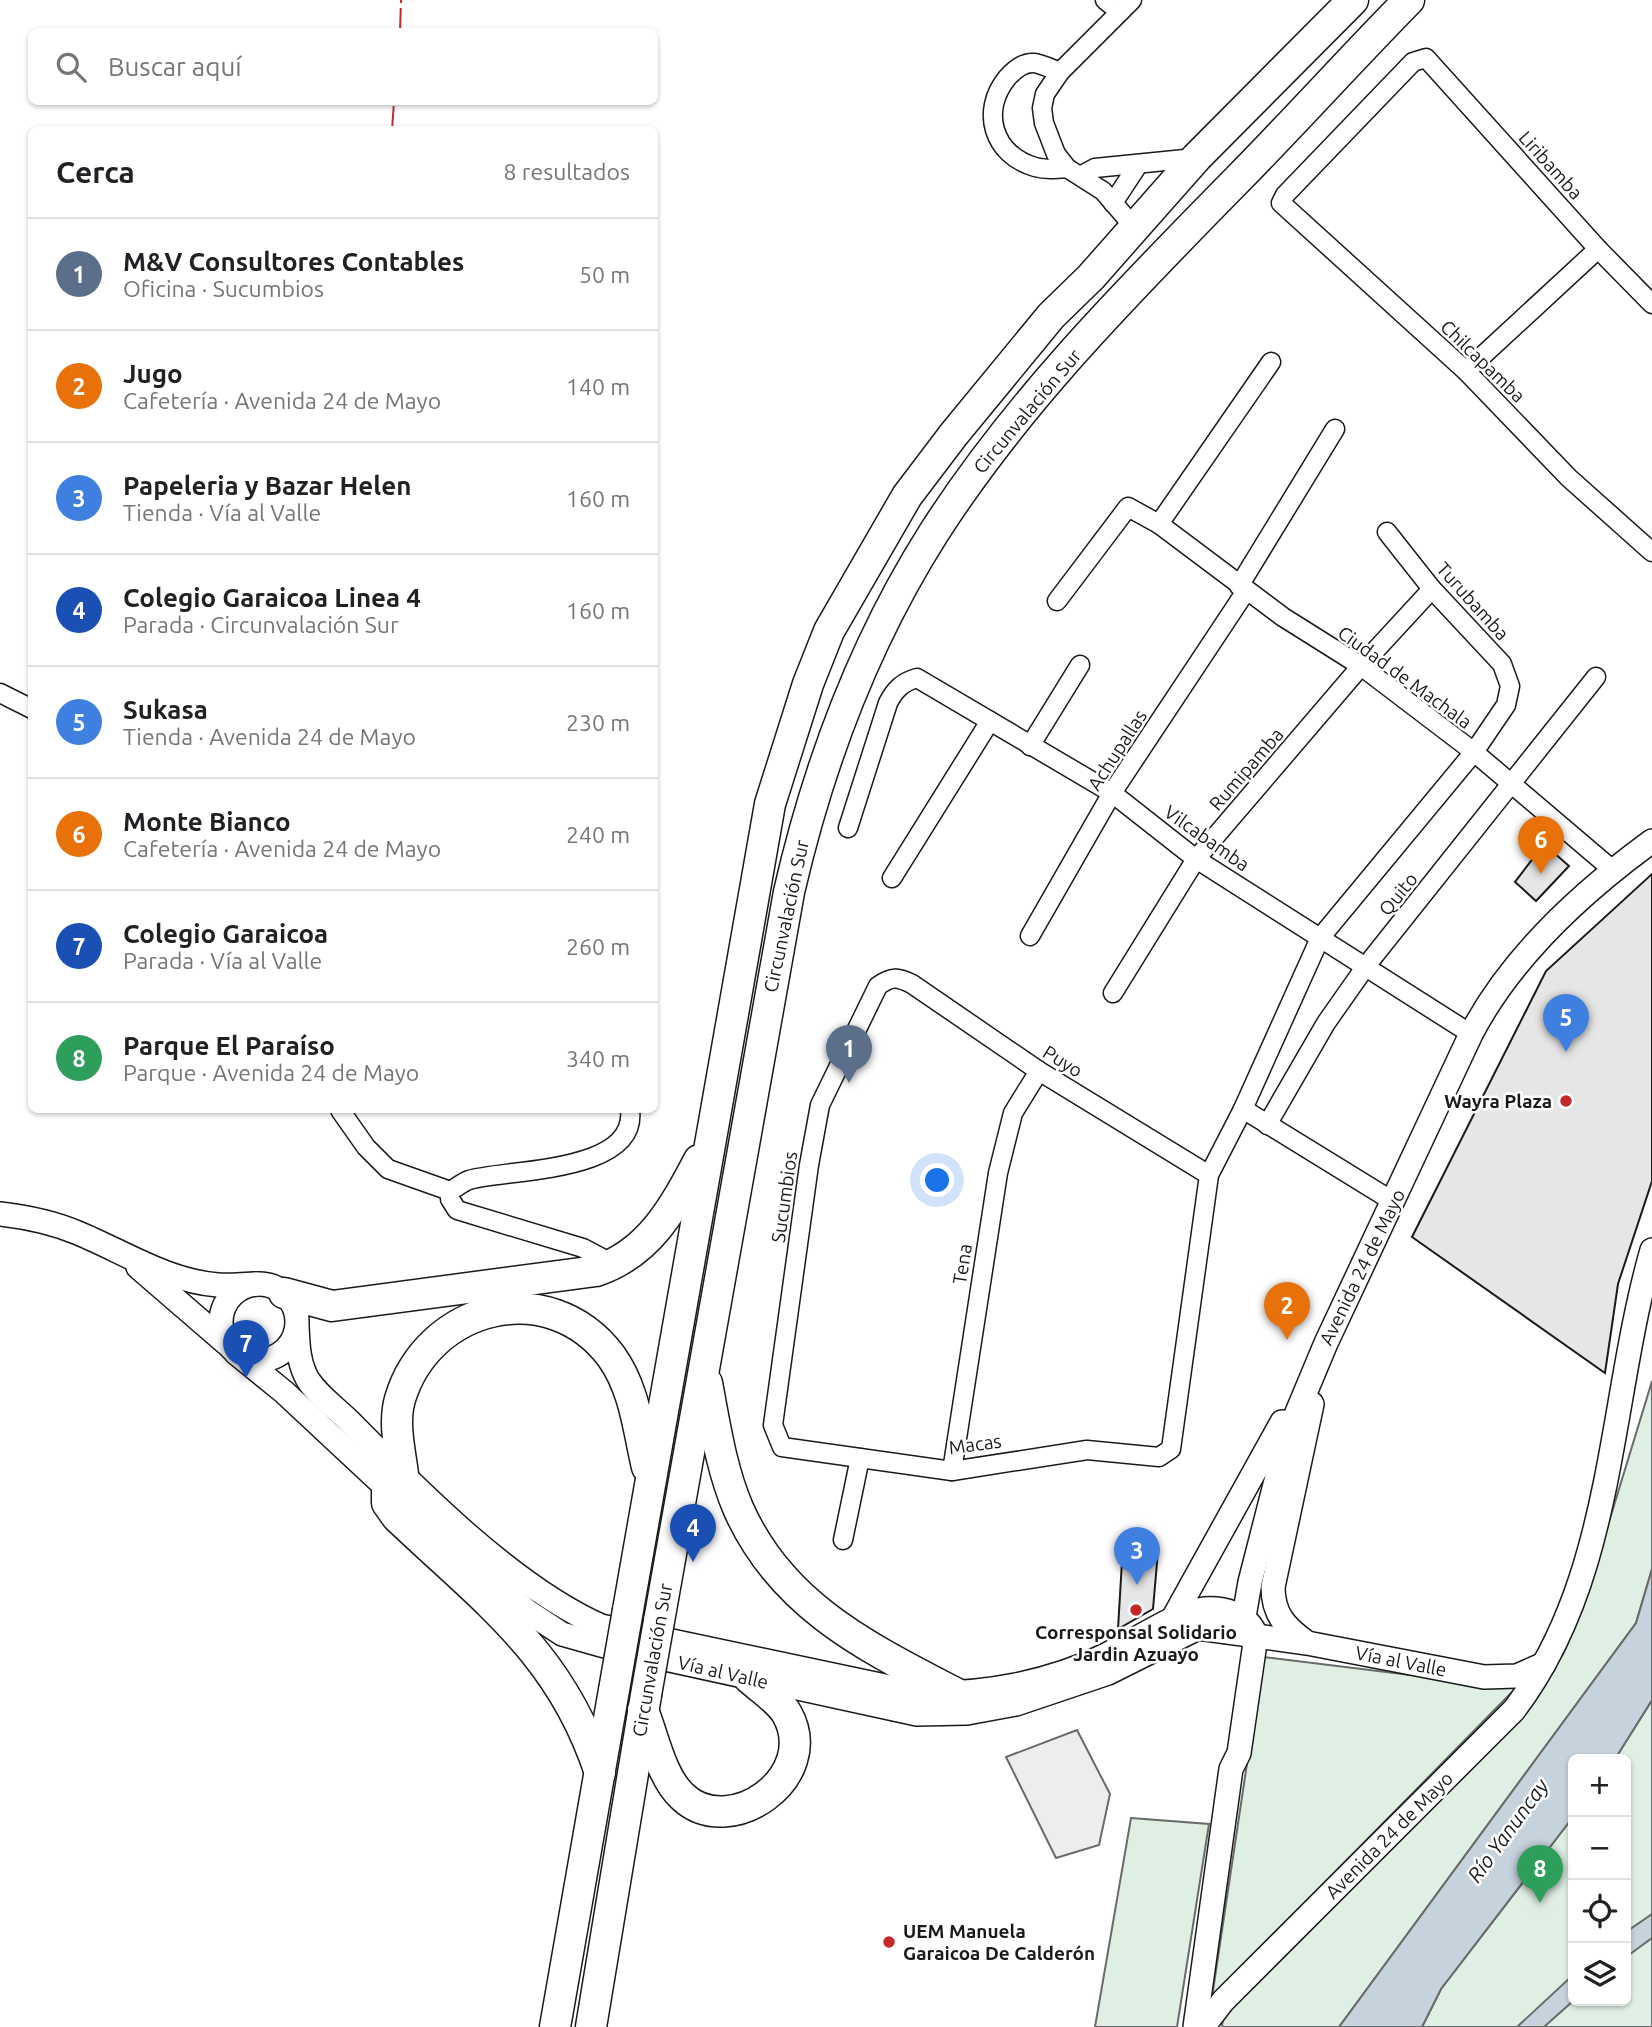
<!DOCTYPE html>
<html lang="es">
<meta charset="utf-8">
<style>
:root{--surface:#fff;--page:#f6f6f6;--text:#202124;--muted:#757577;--line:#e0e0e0;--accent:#c62828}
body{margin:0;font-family:Ubuntu,sans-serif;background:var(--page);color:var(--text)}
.controls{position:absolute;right:21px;bottom:21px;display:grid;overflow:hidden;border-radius:10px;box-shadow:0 2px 5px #0004}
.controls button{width:63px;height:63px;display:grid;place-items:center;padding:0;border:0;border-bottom:2px solid var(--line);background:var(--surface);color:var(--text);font:35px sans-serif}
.you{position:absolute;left:938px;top:1181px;width:24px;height:24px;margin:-18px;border:5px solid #fff;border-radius:50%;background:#1a73e8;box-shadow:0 0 0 10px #1a73e833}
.badge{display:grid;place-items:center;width:46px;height:46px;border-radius:50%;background:var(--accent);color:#fff;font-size:23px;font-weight:700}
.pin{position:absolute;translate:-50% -58px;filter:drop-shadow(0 2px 4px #0008)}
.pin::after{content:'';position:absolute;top:37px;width:24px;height:21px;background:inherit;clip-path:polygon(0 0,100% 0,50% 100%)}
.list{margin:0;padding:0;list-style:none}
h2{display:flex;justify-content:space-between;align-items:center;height:91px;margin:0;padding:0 28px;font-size:30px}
h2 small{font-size:23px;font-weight:400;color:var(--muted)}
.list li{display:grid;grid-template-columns:46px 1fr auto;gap:21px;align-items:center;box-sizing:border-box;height:112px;padding:0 28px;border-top:2px solid var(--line)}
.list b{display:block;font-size:26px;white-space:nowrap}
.list p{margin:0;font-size:23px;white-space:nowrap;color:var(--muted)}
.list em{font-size:23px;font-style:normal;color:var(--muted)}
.icon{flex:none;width:38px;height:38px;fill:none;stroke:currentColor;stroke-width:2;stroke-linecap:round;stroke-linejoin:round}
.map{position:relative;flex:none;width:1652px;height:2027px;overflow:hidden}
.search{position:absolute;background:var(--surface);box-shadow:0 2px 5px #0004;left:28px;top:28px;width:630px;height:77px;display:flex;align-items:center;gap:18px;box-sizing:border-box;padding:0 24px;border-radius:10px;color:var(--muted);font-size:26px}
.panel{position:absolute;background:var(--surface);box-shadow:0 2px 5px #0004;left:28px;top:126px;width:630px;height:987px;border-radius:10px}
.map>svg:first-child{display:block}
.green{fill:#e0efe3;stroke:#6a6a6a;stroke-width:2}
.parking{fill:#ededed;stroke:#6a6a6a;stroke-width:2}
.water{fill:#c6d2dc;stroke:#6a6a6a;stroke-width:2}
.building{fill:#e6e6e6;stroke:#1a1a1a;stroke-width:2}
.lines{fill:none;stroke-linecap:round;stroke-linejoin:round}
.street-casing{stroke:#1a1a1a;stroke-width:21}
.secondary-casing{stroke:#1a1a1a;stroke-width:26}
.highway-casing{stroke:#1a1a1a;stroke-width:33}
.street{stroke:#fff;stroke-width:18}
.secondary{stroke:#fff;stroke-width:23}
.highway{stroke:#fff;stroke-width:30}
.highway-bridge-casing{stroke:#1a1a1a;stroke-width:33;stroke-linecap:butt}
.highway-bridge{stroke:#fff;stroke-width:30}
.power{stroke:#c62828;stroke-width:2;stroke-dasharray:24 5 3.5 5;stroke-linecap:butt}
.poi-dot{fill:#c62828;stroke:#fff;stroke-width:2.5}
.labels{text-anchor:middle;stroke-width:5;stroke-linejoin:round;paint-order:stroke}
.street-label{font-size:19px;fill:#1a1a1a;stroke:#fff}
.poi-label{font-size:19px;font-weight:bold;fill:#1a1a1a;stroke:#fff;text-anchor:end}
.water-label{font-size:21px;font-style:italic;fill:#1a1a1a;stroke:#fff}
</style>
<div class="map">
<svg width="1652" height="2027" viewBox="0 0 1652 2027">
<rect width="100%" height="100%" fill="#fff"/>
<g class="green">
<path d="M1652,1381V1569L1636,1623L1339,2027H1222L1223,2017L1501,1737L1563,1654L1583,1607Z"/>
<path d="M1263,1657L1516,1688L1212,1997Z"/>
<path d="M1652,1700V2027H1422L1441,1989L1573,1817V2001H1626V1759H1615Z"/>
<path d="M1131,1818L1209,1824L1177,2027H1095Z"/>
</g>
<path class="parking" d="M1077,1730L1110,1794L1099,1845L1056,1858L1006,1757Z"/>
<g class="water">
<path d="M1652,1569V1700L1615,1759H1573V1817L1441,1989L1422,2027H1339L1636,1623Z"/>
<path d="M1652,1914V1938L1626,1957V1932Z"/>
<path d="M1573,1975V2001L1544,2027H1517Z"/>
</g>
<g class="building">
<path d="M1544,844L1569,866L1536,901L1515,882Z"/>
<path d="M1652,874V1181L1618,1284L1605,1373L1412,1237L1546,971Z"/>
<path d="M1158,1551L1153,1609L1118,1629L1122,1561Z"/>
</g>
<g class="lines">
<g class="street-casing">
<g id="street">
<path d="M1105,0L1120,12"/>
<path d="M1132,0L1060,72L1045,94L1042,108L1044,123L1056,154L1067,168L1103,191L1134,227"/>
<path d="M1060,72C1052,69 1042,64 1034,63C1023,62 1014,70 1007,78C980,111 993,155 1035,167C1045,170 1056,169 1067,168"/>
<path d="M1082,175L1095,168L1195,158"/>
<path d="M1113,203L1138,165"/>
<path d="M1652,304L1598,249L1426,58L1413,62L1285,195L1281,203L1466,371L1569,478L1652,552"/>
<path d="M1466,371L1598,249"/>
<path d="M1159,524L1271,362"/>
<path d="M1239,586L1335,429"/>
<path d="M1057,601L1128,507L1159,524L1283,617L1361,666L1474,752L1614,871"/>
<path d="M0,693L32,709"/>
<path d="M1030,746L1080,665"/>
<path d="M848,828L888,703C895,689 903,682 917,678L1112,793L1196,859L1471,1034"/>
<path d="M892,878L990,721"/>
<path d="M1030,936L1112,793L1246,591"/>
<path d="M1113,993L1196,859L1361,666L1432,589"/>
<path d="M1243,1109L1394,1202"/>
<path d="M340,1110L366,1147L388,1169L450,1191"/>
<path d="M1267,1125L1326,1023L1366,966L1596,677"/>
<path d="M1209,1175L1039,1071L912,984C897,977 892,976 878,986L820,1105L809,1165L773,1425L782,1447L952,1471L1087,1450L1159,1457L1171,1449L1209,1175L1243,1109L1320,938L1474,752L1506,705L1510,686L1502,664L1432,589L1387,532"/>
<path d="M615,1265L583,1248L457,1210L450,1199V1191C456,1188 463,1182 469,1180C504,1169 638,1174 630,1110"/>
<path d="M952,1471L998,1173L1013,1113L1039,1071"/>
<path d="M843,1540L860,1458"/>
</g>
</g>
<g class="secondary-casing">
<g id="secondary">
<path d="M0,1214C26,1217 54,1223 78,1233C124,1252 167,1281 218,1285C231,1286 244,1284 256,1284"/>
<path d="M138,1267L226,1343"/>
<circle cx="259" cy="1322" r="38"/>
<path d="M297,1327C298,1343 298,1359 305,1374C312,1391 336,1408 349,1421C417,1490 513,1587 601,1626L918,1693C982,1695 1048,1683 1106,1655C1133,1642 1170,1616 1198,1610C1221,1606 1249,1613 1256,1636L1239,1753L1231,1769L1195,2027"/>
<path d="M236,1353L284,1392L420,1519L527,1611L562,1634L601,1645L917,1714L967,1713L1016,1704L1108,1673L1198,1628L1307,1643L1484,1677L1517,1676L1544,1664"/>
<path d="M1171,1622L1282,1422"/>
<path d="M1242,1628L1250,1582L1288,1434L1326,1343L1471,1034C1511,957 1582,892 1652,841"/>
<path d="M1306,1642C1285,1627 1273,1614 1273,1587L1312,1404"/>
<path d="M1203,2027L1223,2001L1514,1710C1615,1577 1608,1404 1652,1250"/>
</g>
</g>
<g class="highway-casing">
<g id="highway">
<path d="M284,1293L332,1306L596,1271C650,1253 674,1207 699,1160"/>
<path d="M707,1383C715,1425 721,1468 738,1508C781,1606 867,1647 957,1694"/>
<path d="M403,1474C400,1450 393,1423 400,1399C428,1305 549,1274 611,1356C635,1389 638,1429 647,1467"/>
<path d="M387,1489V1503L397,1517C484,1600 561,1653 600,1773"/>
<path d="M628,1610L770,804L808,684L829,631L907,496L954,434L1051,316L1091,277L1197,157L1353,0"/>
<path d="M659,1621L789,892C818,766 864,643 933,534C1017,402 1131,288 1240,177C1297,119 1352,58 1409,0"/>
<path d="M643,1710C654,1738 661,1777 683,1797C730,1841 822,1777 787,1714C780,1701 760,1688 749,1678"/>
<path d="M555,2027L614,1690"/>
<path d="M591,2027L646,1695"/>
</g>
</g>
<use href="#street" class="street"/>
<use href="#secondary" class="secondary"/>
<use href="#highway" class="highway"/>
<g class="highway-bridge-casing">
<g id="highway-bridge">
<path d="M614,1690L628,1610"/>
<path d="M646,1695L659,1621"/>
</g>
</g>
<use href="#highway-bridge" class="highway-bridge"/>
<g class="power">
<path d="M400,32L401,0"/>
<path d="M392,130L394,102"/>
</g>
</g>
<g class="poi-dot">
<circle cx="1566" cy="1101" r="7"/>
<circle cx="1136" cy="1610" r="7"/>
<circle cx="889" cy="1942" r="7"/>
</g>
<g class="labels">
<g class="street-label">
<text transform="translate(1551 165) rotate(48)" y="7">Liribamba</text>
<text transform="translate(1483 361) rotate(44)" y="7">Chilcapamba</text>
<text transform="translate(1027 411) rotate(-50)" y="7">Circunvalación Sur</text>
<text transform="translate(1473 601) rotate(48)" y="7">Turubamba</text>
<text transform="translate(1405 677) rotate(36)" y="7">Ciudad de Machala</text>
<text transform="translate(1117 750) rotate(-57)" y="7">Achupallas</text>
<text transform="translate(1246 769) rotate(-49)" y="7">Rumipamba</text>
<text transform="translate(1207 838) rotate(35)" y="7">Vilcabamba</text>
<text transform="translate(1398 894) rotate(-51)" y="7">Quito</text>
<text transform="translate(786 916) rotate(-78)" y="7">Circunvalación Sur</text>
<text transform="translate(1063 1061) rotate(32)" y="7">Puyo</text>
<text transform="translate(784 1197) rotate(-82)" y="7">Sucumbios</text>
<text transform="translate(962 1264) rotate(-81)" y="7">Tena</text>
<text transform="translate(1362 1267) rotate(-64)" y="7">Avenida 24 de Mayo</text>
<text transform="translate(975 1444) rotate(-8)" y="7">Macas</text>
<text transform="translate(652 1660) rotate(-80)" y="7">Circunvalación Sur</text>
<text transform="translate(1401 1661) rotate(11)" y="7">Vía al Valle</text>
<text transform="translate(723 1672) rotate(13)" y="7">Vía al Valle</text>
<text transform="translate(1389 1835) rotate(-45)" y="7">Avenida 24 de Mayo</text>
</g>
<g class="poi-label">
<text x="1552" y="1108">Wayra Plaza</text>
<text x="1136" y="1639" text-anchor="middle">Corresponsal Solidario<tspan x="1136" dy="22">Jardin Azuayo</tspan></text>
<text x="903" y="1938" text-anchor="start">UEM Manuela<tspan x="903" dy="22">Garaicoa De Calderón</tspan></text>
</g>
<g class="water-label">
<text transform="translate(1508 1831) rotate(-54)" y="7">Río Yanuncay</text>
</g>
</g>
</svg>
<div class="controls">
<button>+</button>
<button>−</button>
<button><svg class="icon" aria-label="locate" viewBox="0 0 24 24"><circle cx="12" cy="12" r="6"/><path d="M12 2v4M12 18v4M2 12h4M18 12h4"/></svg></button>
<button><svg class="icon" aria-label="layers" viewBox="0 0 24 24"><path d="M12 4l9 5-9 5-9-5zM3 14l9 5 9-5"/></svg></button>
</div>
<div class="you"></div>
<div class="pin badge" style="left:849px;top:1083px;background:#5c6f8a">1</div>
<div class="pin badge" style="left:1287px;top:1340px;background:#e8710a">2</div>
<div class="pin badge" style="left:1137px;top:1585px;background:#3f7fe0">3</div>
<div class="pin badge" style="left:693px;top:1562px;background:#1a4fb4">4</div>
<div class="pin badge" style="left:1566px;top:1052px;background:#3f7fe0">5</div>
<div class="pin badge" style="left:1541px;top:874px;background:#e8710a">6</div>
<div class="pin badge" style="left:246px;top:1378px;background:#1a4fb4">7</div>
<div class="pin badge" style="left:1540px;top:1903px;background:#2e9e5b">8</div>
<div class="search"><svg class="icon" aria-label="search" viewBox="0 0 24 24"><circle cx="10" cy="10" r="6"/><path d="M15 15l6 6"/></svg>Buscar aquí</div>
<section class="panel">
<h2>Cerca<small>8 resultados</small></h2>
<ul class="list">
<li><span class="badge" style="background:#5c6f8a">1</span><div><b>M&amp;V Consultores Contables</b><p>Oficina · Sucumbios</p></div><em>50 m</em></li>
<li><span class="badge" style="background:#e8710a">2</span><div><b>Jugo</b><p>Cafetería · Avenida 24 de Mayo</p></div><em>140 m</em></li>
<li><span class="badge" style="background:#3f7fe0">3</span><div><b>Papeleria y Bazar Helen</b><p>Tienda · Vía al Valle</p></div><em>160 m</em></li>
<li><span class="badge" style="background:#1a4fb4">4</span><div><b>Colegio Garaicoa Linea 4</b><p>Parada · Circunvalación Sur</p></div><em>160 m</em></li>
<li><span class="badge" style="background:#3f7fe0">5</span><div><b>Sukasa</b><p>Tienda · Avenida 24 de Mayo</p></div><em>230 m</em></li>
<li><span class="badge" style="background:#e8710a">6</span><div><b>Monte Bianco</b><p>Cafetería · Avenida 24 de Mayo</p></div><em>240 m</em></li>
<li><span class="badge" style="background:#1a4fb4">7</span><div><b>Colegio Garaicoa</b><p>Parada · Vía al Valle</p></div><em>260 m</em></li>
<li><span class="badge" style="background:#2e9e5b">8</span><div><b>Parque El Paraíso</b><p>Parque · Avenida 24 de Mayo</p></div><em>340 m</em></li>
</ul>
</section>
</div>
